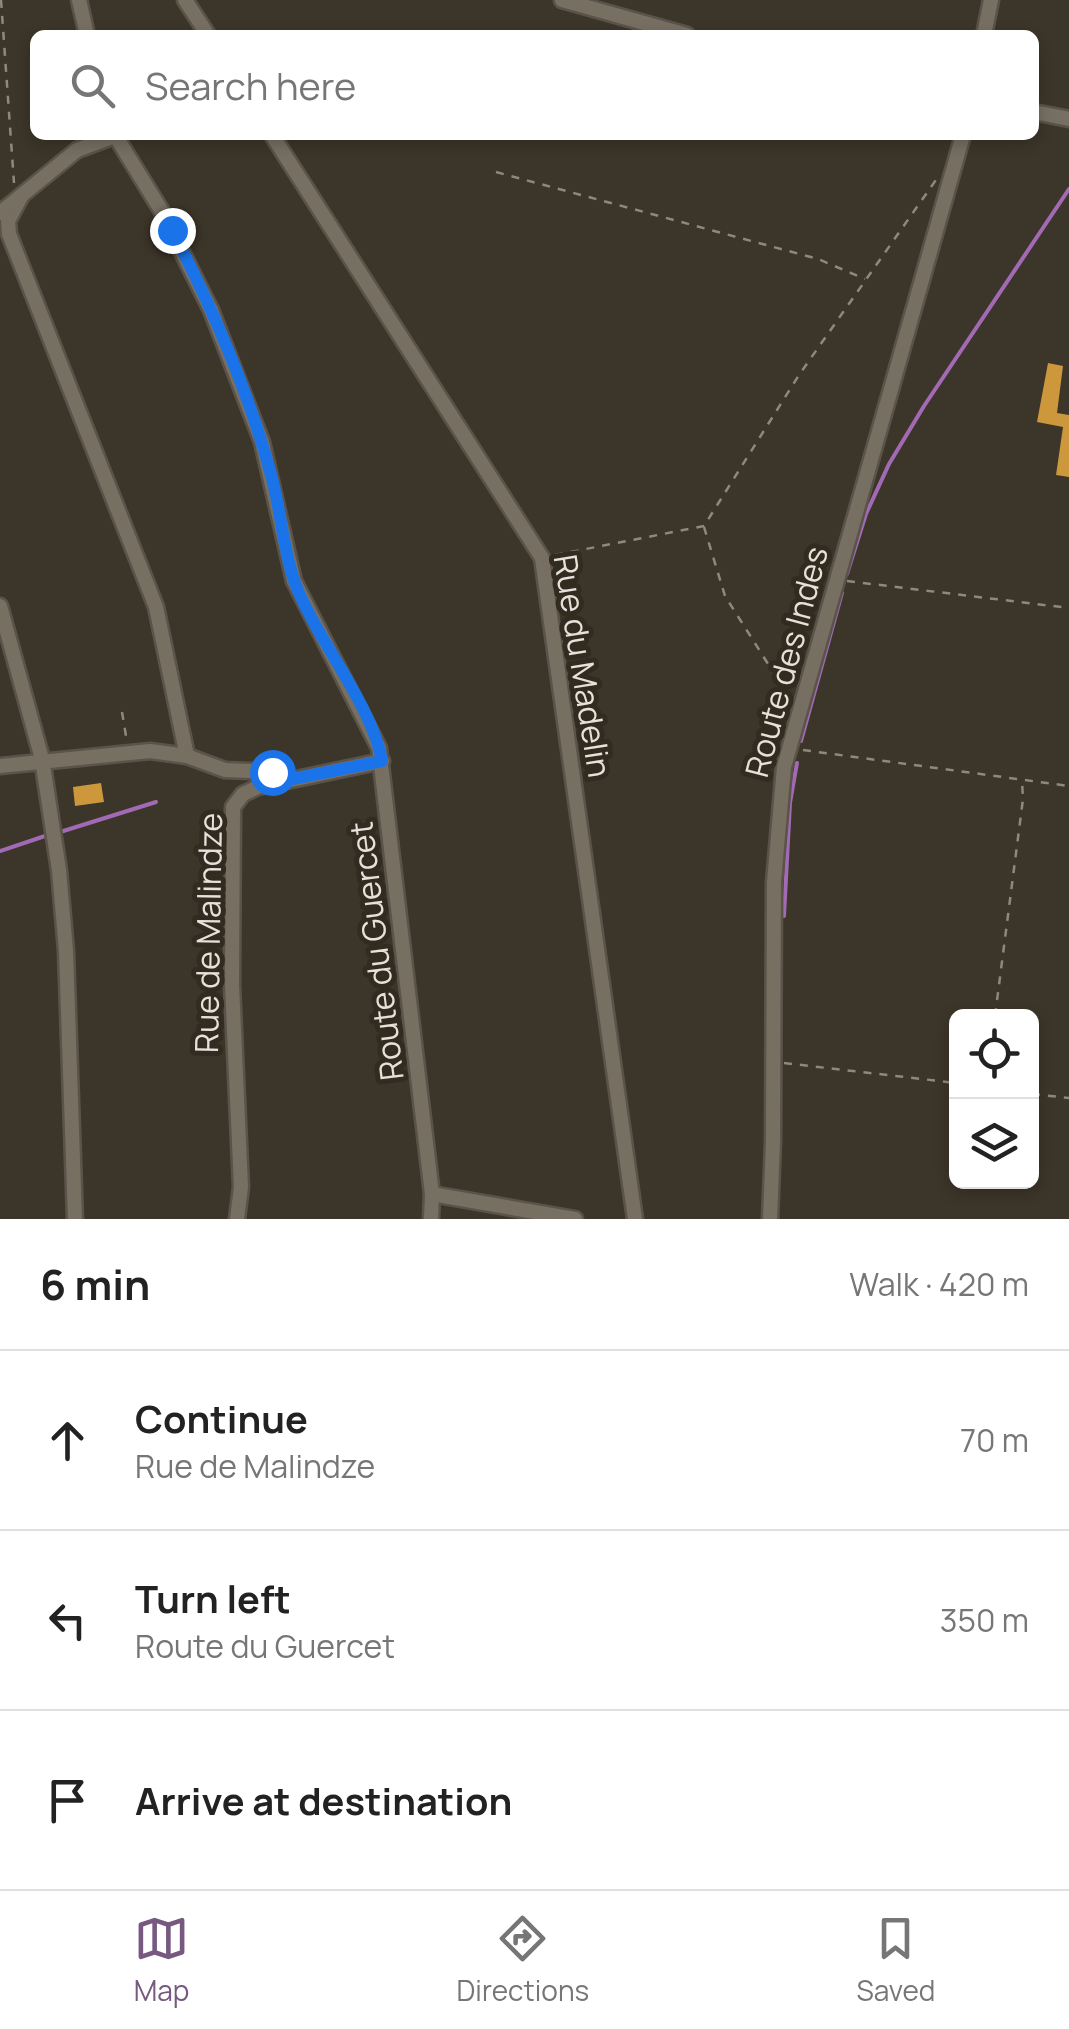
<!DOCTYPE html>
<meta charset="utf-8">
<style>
:root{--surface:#fff;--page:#f2f2f2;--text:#222;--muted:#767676;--line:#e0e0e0;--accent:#765880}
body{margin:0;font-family:Manrope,sans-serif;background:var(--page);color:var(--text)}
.controls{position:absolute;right:30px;bottom:30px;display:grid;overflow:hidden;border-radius:15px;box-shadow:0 5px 15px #0003}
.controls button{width:90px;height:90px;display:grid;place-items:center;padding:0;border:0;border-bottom:2px solid var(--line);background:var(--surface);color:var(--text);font:50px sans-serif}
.stop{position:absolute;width:30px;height:30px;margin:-22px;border:8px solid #1a73e8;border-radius:50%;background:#fff}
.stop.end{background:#1a73e8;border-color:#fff;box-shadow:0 2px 10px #0008}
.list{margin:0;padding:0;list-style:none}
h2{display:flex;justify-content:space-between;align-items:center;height:130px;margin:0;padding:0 40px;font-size:42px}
h2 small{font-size:32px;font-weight:400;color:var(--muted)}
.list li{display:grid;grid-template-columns:65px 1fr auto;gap:30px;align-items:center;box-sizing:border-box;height:180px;padding:0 40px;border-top:2px solid var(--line)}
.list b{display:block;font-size:38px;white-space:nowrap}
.list p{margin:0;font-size:32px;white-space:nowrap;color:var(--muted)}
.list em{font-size:32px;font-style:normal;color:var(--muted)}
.icon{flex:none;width:55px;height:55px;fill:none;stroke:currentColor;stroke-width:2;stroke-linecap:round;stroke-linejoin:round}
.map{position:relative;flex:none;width:1069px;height:1219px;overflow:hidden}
.search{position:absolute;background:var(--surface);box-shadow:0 5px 15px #0003;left:30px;right:30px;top:30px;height:110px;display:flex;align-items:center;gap:25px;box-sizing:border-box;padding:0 35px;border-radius:15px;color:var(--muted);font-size:38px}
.sheet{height:670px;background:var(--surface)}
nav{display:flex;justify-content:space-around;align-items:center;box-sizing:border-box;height:140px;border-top:2px solid var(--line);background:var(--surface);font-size:28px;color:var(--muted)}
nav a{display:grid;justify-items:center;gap:5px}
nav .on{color:var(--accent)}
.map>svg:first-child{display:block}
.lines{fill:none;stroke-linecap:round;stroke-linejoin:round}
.stream{stroke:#a26ab4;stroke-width:4}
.building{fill:#cd973c}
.minor-casing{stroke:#5a534a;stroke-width:19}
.path{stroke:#8e887f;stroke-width:2.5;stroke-dasharray:8 8;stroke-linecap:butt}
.minor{stroke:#776f62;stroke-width:14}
.route{stroke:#1a73e8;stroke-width:12}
.labels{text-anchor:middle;stroke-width:10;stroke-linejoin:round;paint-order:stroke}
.street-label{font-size:32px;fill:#e6e1da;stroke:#322b20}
</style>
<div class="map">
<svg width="1069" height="1219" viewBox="0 0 1069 1219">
<rect width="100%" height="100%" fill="#3c3529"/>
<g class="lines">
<g class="stream">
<path d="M847,574L866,514L889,464L924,406L1069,189"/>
<path d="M801,741L842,593"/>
<path d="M57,833L156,802"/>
<path d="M0,851L48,835"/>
<path d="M784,916L790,803L797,763"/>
</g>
</g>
<g class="building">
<path d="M1048,363L1063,366L1057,413L1069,415V477L1056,475L1063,427L1037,422Z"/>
<path d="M101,783L104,802L75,806L73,787Z"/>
</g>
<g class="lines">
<g class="minor-casing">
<g id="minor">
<path d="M79,0L87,35"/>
<path d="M185,0L208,35"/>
<path d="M562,0L687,35"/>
<path d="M984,35L991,0"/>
<path d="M1034,112L1069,119"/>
<path d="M115,135L161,210L211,310L262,442L294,581L379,748L432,1194L431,1219"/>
<path d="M272,135L542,558L635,1219"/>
<path d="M22,195L8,221L9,234L156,607L187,756"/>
<path d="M0,213L77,150L115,136"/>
<path d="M0,606L42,759L59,870L66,951L75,1219"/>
<path d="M0,766L150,751L187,756L225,770L278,772L292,779"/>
<path d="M432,1194L575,1219"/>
<path d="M237,1219L241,1187L232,985L233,807L243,794L258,787L382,761"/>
<path d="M770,1219L773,1142L774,882L784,767L963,135"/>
</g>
</g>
<g class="path">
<path d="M1,0L14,183"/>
<path d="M496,172L818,259L865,279"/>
<path d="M704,527L725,596L789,697"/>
<path d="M555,555L704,526L799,375L938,177"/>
<path d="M847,581L1069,608"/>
<path d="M122,712L127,742"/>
<path d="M803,750L1069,786"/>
<path d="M995,1016L1023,799L1022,781"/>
<path d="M784,1063L956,1083"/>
<path d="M1032,1094L1069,1098"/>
</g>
<use href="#minor" class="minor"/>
</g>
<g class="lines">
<path class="route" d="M172,230C212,307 247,387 270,471C281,507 282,547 295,583C316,639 372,704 382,761L292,779L286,774L272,772"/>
</g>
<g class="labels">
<g class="street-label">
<text transform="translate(787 662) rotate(-75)" y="11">Route des Indes</text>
<text transform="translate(582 666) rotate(81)" y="11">Rue du Madelin</text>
<text transform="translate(209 933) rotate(-89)" y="11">Rue de Malindze</text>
<text transform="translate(377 951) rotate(-97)" y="11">Route du Guercet</text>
</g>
</g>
</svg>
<div class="controls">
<button><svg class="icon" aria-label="locate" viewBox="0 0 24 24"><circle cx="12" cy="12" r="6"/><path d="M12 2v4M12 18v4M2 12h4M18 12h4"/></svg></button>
<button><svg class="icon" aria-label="layers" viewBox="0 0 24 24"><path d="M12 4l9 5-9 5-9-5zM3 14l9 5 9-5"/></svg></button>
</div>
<div class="stop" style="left:272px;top:772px"></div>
<div class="stop end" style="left:172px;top:230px"></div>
<div class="search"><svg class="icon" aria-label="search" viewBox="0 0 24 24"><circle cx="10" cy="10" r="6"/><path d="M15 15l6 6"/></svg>Search here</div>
</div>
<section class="sheet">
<h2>6 min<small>Walk · 420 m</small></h2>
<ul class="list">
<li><svg class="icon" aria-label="ahead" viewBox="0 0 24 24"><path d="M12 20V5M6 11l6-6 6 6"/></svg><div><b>Continue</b><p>Rue de Malindze</p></div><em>70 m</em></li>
<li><svg class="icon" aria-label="left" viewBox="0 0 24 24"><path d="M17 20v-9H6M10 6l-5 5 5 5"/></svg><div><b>Turn left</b><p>Route du Guercet</p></div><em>350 m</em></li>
<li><svg class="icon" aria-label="arrive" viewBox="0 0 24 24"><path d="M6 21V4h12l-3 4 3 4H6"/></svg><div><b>Arrive at destination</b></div></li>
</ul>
</section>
<nav>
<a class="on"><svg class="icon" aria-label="map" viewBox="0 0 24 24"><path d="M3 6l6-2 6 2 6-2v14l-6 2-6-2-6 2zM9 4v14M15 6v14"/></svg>Map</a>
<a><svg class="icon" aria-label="directions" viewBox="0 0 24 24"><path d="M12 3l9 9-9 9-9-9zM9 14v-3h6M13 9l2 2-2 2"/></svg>Directions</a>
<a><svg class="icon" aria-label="saved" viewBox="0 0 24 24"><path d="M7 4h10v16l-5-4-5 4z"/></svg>Saved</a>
</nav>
